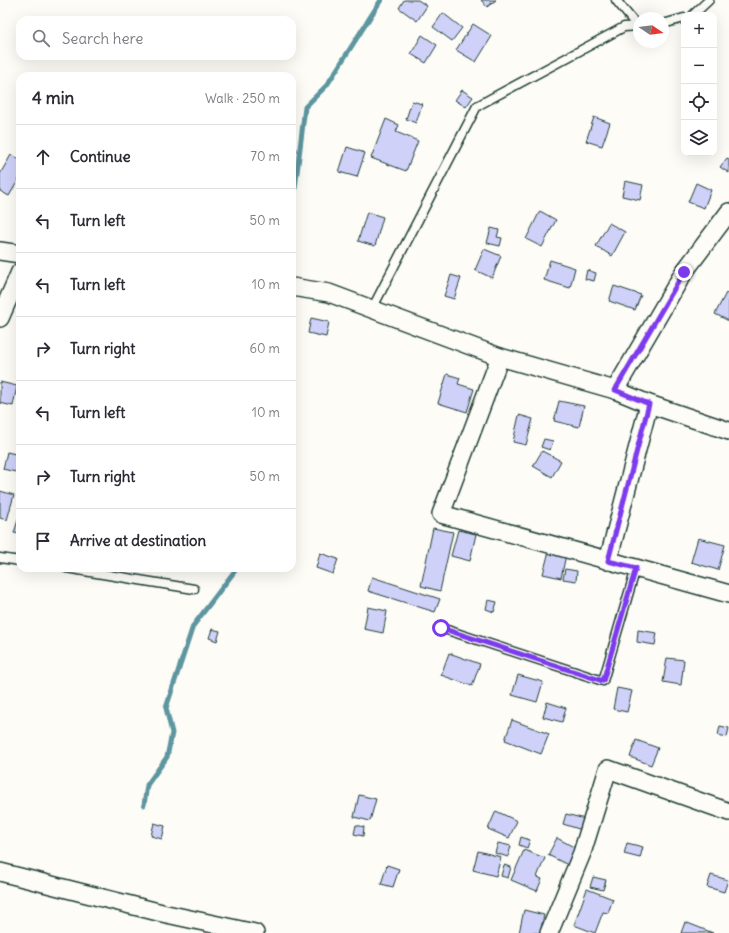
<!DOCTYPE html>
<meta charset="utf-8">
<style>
:root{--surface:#fff;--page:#f7f7f7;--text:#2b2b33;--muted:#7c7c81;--line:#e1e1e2}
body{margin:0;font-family:Delius,sans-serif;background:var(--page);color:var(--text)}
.controls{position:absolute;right:12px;top:12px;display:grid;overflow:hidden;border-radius:8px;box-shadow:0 4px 16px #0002}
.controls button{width:36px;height:36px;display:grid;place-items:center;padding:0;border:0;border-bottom:1px solid var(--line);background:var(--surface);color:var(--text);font:20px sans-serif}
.compass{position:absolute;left:633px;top:12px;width:36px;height:36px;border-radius:50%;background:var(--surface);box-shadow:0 4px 16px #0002;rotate:103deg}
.stop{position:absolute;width:12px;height:12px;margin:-9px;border:3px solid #7c3aed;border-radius:50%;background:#fff}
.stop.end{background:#7c3aed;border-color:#fff;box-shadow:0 1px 4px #0008}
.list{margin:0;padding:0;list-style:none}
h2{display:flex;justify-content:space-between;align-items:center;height:52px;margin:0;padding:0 16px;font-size:17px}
h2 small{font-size:13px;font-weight:400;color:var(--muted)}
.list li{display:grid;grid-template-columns:26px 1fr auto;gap:12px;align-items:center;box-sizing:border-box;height:64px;padding:0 16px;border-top:1px solid var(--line)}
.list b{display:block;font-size:15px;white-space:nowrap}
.list em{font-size:13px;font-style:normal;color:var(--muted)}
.icon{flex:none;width:22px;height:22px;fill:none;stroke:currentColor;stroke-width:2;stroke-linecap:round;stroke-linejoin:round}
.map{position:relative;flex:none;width:729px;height:933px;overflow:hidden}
.search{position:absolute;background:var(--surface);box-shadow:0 4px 16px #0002;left:16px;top:16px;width:280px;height:44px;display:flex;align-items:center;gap:10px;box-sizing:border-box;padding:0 14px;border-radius:12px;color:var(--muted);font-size:15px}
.panel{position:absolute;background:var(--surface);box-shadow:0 4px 16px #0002;left:16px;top:72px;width:280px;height:500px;border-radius:12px}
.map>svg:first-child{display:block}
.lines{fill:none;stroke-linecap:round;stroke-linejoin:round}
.stream{stroke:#5d969f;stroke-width:5}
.building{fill:#cfd1f9;stroke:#1f3d34}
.lane-casing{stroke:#1f3d34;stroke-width:11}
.street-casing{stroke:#1f3d34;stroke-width:20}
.lane{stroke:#fdfcf7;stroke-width:8}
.street{stroke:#fdfcf7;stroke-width:17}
.route{stroke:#7c3aed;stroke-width:5}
</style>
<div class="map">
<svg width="729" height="933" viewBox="0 0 729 933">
<rect width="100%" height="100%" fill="#fdfcf7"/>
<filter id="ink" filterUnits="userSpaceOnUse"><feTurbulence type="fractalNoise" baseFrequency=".025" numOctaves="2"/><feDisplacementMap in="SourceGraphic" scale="8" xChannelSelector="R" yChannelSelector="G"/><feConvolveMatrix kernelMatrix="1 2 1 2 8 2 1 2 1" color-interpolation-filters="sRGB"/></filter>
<g filter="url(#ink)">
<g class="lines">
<g class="stream">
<path d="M292,213L305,107L327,85L381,0"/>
<path d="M144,805L147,785L167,757L172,733L166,708L193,626L237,568"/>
</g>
</g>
<g class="building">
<path d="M404,0H418L427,6L417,21L399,8Z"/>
<path d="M481,0H496L487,7Z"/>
<path d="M443,13L462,28L452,41L433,27Z"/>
<path d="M473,24L492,36L476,62L456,50Z"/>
<path d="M422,35L437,45L426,63L411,54Z"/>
<path d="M462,90L473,97L466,107L455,100Z"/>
<path d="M412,101L422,104L416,123L406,119Z"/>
<path d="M594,117L610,123L602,146L586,141Z"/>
<path d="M386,119L399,125L396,132L418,141L406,171L371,158Z"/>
<path d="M347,147L365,153L357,177L339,172Z"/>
<path d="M11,155L20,160V177L9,196L0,191V174Z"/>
<path d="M727,158L729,159V173L720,167Z"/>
<path d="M625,181L643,185L640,200L622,196Z"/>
<path d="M696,183L711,190L704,208L688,202Z"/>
<path d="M540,211L556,220L542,247L526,239Z"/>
<path d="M367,212L383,217L375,246L358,241Z"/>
<path d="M609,223L625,232L612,256L596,246Z"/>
<path d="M491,228L499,230L497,237L502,238L500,246L487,243Z"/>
<path d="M484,249L501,256L492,278L475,270Z"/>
<path d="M550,260L575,268L570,288L544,280Z"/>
<path d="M587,270L596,273L594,281L585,279Z"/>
<path d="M451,275L461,278L454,299L444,296Z"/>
<path d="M614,286L641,295L635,310L609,301Z"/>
<path d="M726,293L729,294V321L715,314Z"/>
<path d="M311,318L329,322L326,337L308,333Z"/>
<path d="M447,374L460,378L458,384L474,389L467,412L438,403Z"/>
<path d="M0,382L17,386L13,406L0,403Z"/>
<path d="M559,401L584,406L579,427L554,421Z"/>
<path d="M519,415L533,419L526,445L513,442Z"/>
<path d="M544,439L553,441L550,450L541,447Z"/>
<path d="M542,451L561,461L552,477L533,466Z"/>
<path d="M7,452L20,455V473L3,469Z"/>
<path d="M0,491L14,495L7,520L0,518Z"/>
<path d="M18,520H20V534L14,533Z"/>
<path d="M433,528L453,532L440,591L421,586Z"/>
<path d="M458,530L476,534L470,561L451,556Z"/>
<path d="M698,538L725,545L718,570L691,562Z"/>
<path d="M549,551L566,555L561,578L543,574Z"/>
<path d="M320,553L338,559L333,574L316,568Z"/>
<path d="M565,569L577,571L576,581L563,579Z"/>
<path d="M372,577L440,599L435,612L368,591Z"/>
<path d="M488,600L497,602L494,612L486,609Z"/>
<path d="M368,607L387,611L383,633L364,629Z"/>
<path d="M212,629L220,631L217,641L209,638Z"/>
<path d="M638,630L657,633L655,645L637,642Z"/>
<path d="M449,653L480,664L472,686L441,675Z"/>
<path d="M667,658L684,660L681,685L663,682Z"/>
<path d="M518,675L543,682L537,702L512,695Z"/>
<path d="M617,688L632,691L627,712L613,709Z"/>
<path d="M547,702L566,708L562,722L543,717Z"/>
<path d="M512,720L549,734L541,754L505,740Z"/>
<path d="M720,726L729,728L727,737L718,735Z"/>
<path d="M636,740L658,748L651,765L630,757Z"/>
<path d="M359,795L376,799L370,821L354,817Z"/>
<path d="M496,811L517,821L509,838L488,829Z"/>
<path d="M566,814L585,819L582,830L563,824Z"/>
<path d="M154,823L165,826L162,839L151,836Z"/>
<path d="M356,825L364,827L363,836L354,834Z"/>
<path d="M521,837L530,840L527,848L519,845Z"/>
<path d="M557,838L583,852L574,868L548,855Z"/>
<path d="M498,843L511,846L508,857L495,853Z"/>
<path d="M627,843L643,847L640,858L624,854Z"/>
<path d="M524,850L545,858L537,877L542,879L537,891L511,880Z"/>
<path d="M478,851L501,857L496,876L473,870Z"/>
<path d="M387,865L399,869L393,887L381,884Z"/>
<path d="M504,865L511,867L508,878L501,876Z"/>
<path d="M711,875L728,880L724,892L707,887Z"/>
<path d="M593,877L606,880L603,890L590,887Z"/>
<path d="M587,889L613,899L608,913L603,912L595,933L574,925Z"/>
<path d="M524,910L544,915L540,933H519Z"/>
<path d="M685,922L713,933H681Z"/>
</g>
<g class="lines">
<g class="lane-casing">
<g id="lane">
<path d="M616,0L637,26"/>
<path d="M693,15L709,0"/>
<path d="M663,24L684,18"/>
<path d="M372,309L477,106L624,27L639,26"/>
<path d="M0,558L20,561"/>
<path d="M66,568L194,589"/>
<path d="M441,628L603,681L636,568"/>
</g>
</g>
<g class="street-casing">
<g id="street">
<path d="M0,251L20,254"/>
<path d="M292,287L329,293L500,357L615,390L649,404L729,431"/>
<path d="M0,318L20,272"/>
<path d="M500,357L441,514L729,594"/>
<path d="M615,390L684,272L729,212"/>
<path d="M608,561L649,404"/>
<path d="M0,872L162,913L255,933"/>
<path d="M549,933L582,853L608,769L729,812"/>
</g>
</g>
<use href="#lane" class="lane"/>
<use href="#street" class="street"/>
</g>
</g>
<g class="lines" filter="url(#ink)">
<path class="route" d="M441,628L603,681L636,568L608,561L649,404L615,390L684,272"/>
</g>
</svg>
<div class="controls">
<button>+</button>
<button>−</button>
<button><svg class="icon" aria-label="locate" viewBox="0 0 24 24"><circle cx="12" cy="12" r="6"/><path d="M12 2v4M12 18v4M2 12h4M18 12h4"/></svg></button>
<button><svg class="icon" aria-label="layers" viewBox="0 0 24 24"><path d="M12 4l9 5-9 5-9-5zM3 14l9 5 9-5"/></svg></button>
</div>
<svg class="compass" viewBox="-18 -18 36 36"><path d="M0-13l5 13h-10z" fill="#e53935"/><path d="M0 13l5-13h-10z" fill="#7c7c81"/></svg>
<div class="stop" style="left:441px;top:628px"></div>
<div class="stop end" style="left:684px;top:272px"></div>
<div class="search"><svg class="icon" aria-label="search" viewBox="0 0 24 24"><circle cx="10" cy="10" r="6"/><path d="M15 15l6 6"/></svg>Search here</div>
<section class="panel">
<h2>4 min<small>Walk · 250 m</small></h2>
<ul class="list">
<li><svg class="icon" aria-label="ahead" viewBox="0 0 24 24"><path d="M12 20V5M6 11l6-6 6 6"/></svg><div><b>Continue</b></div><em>70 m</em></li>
<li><svg class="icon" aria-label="left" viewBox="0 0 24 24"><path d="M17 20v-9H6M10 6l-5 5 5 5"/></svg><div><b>Turn left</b></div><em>50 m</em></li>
<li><svg class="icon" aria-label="left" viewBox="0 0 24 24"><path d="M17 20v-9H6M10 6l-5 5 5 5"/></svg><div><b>Turn left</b></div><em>10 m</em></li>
<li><svg class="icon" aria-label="right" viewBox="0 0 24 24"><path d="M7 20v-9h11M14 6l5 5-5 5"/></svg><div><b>Turn right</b></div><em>60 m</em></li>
<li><svg class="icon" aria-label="left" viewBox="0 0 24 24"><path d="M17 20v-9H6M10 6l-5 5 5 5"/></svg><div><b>Turn left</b></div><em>10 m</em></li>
<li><svg class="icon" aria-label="right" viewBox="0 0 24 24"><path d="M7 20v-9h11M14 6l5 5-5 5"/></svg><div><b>Turn right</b></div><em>50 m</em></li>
<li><svg class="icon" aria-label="arrive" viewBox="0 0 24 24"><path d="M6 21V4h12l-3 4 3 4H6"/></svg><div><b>Arrive at destination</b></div></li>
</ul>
</section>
</div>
